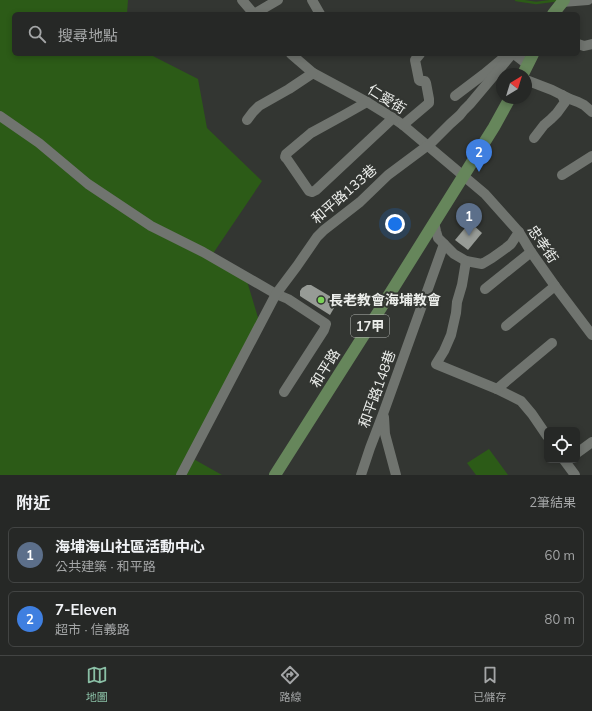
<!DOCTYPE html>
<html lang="zh-TW">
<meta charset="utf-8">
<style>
:root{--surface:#262826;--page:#2e302e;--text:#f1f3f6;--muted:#a4a6a7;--line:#424443;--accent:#8abfa5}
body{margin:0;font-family:Mulish,"Noto Sans TC",sans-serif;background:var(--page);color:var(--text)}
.controls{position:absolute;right:12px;bottom:12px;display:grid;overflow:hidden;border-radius:6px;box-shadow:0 2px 6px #0003}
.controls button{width:36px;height:36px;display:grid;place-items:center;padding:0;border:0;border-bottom:1px solid var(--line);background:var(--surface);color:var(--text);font:20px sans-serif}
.compass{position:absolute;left:496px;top:68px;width:36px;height:36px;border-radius:50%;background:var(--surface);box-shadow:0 2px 6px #0003;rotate:38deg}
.you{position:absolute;left:395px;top:224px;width:14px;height:14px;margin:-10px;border:3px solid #fff;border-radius:50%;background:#1a73e8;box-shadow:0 0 0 6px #1a73e833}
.badge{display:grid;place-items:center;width:26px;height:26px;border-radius:50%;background:var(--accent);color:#fff;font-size:13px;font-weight:700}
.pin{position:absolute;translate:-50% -33px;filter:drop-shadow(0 1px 2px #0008)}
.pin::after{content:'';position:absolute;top:21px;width:14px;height:12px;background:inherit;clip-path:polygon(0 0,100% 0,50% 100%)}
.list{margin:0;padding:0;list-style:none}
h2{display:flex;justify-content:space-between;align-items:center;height:52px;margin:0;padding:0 16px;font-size:17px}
h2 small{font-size:13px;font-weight:400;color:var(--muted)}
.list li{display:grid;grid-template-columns:26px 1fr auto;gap:12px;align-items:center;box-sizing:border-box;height:56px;margin:0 8px 8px;padding:0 8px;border:1px solid var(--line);border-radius:6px}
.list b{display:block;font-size:15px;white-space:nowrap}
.list p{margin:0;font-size:13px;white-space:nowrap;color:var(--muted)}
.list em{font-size:13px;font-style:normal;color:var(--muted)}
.icon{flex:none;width:22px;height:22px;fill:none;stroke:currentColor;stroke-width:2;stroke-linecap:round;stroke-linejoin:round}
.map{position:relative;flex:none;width:592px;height:475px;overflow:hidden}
.search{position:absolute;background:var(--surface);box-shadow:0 2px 6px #0003;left:12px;right:12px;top:12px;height:44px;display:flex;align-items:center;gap:10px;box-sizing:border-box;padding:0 14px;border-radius:6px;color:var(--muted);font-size:15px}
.sheet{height:180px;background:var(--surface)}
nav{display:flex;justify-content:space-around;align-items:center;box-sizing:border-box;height:56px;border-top:1px solid var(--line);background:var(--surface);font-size:11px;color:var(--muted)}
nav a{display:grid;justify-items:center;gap:2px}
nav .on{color:var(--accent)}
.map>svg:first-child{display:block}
.water{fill:#2c5b17}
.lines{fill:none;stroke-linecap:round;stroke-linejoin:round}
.stream{stroke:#2c5b17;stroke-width:2.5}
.building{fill:#979b96}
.minor{stroke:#70746f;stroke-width:10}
.major{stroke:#66865b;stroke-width:12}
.poi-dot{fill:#7ad157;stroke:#333632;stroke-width:1.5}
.labels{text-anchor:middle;stroke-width:4;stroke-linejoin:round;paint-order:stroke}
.shield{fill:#333632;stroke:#b4b6b3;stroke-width:1}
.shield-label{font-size:13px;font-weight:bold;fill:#ebedea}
.street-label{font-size:14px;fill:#ebedea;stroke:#333632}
.poi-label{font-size:14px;font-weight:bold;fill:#ebedea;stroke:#333632;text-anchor:start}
</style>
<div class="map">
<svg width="592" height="475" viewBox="0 0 592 475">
<rect width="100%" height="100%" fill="#333632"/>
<g class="water">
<path d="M0,0H128L127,14H14V54H149L198,79L207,128L262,181L210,258L247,281L259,321L190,457L222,475H0Z"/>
<path d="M489,449L508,475H476L467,463Z"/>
</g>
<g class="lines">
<path class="stream" d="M516,0L536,3L559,0"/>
</g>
<g class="building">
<path d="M470,222L482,233L468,250L455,240Z"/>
<path d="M307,285H311L338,301L330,315L303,298L300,296V291L302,288Z"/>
</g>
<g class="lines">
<g class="minor">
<path d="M242,0L254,14L278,0"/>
<path d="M312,0L320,14"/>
<path d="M562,2L588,0"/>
<path d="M578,44L584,46L592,44"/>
<path d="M291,54L313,73L367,102L393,118L403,125L485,194L519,232L531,252L555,286L592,335"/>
<path d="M514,54L527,64"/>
<path d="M526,80L552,90L570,99L578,102L584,105L592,112"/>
<path d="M455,96L484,74L502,59"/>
<path d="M367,102L344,115L311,133L286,154L285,157L287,159L309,191L312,192L316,190L393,118"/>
<path d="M0,116L39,143L88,184L151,226L203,252L276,294L288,299L326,324L324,330L284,392"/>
<path d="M247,120L253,112L259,106L289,89L313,73"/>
<path d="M403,125L429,103V99L426,83L425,81H420L419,80L415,60L420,54"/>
<path d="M534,138L544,125L551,119L557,113L565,102L562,95"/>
<path d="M562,175L592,156"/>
<path d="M434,222L436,231L438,238L454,254L466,261L482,264L492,258L506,248L511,244L519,232"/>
<path d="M466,261L462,285L457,302L456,313L451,335L444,351L436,364L497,389L521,401L532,414L547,436"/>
<path d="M485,289L531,252"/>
<path d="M506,326L555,286"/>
<path d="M497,389L552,343"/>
<path d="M384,417L385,434L396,475"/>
<path d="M577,453L592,442"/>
<path d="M564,460L575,475"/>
<path d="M181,475L276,294L297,266L317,237L324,230L360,202L388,175L431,143L450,124L460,115L464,110L470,104L512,54"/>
<path d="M361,475L370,448L383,414L444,244"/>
</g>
<g class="major">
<path d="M553,14L564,0"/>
<path d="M523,74L533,54"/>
<path d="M275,475L369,327L494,127L510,98"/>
</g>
</g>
<circle class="poi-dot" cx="321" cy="300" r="4"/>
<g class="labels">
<rect class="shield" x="351" y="315" width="38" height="22" rx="3"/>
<g class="shield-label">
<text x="370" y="331">17甲</text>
</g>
<g class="street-label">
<text transform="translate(387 99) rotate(32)" y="5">仁愛街</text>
<text transform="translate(344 194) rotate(-41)" y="5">和平路133巷</text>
<text transform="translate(543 244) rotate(56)" y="5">忠孝街</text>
<text transform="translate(325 368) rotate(-58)" y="5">和平路</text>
<text transform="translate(377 389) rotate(-70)" y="5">和平路148巷</text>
</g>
<g class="poi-label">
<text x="329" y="305">長老教會海埔教會</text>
</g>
</g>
</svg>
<div class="controls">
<button><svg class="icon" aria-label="locate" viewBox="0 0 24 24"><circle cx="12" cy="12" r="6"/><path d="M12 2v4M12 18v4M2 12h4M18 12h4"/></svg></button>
</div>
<svg class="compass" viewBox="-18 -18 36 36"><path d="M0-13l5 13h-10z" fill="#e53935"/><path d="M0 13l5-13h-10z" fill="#a4a6a7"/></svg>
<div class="you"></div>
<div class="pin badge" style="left:469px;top:236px;background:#5c6f8a">1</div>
<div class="pin badge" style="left:479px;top:172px;background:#3f7fe0">2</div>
<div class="search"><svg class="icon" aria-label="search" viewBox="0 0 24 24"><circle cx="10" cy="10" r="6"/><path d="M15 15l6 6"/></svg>搜尋地點</div>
</div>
<section class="sheet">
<h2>附近<small>2筆結果</small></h2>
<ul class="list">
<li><span class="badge" style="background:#5c6f8a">1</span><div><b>海埔海山社區活動中心</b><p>公共建築 · 和平路</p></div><em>60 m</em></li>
<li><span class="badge" style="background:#3f7fe0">2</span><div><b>7-Eleven</b><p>超市 · 信義路</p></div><em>80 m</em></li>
</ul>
</section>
<nav>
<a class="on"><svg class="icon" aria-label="map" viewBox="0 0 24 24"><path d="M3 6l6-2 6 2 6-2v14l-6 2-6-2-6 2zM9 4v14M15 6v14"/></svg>地圖</a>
<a><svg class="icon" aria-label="directions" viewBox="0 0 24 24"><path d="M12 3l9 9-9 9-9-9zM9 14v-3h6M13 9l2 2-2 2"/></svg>路線</a>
<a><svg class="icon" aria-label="saved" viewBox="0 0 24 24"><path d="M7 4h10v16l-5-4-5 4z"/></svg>已儲存</a>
</nav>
